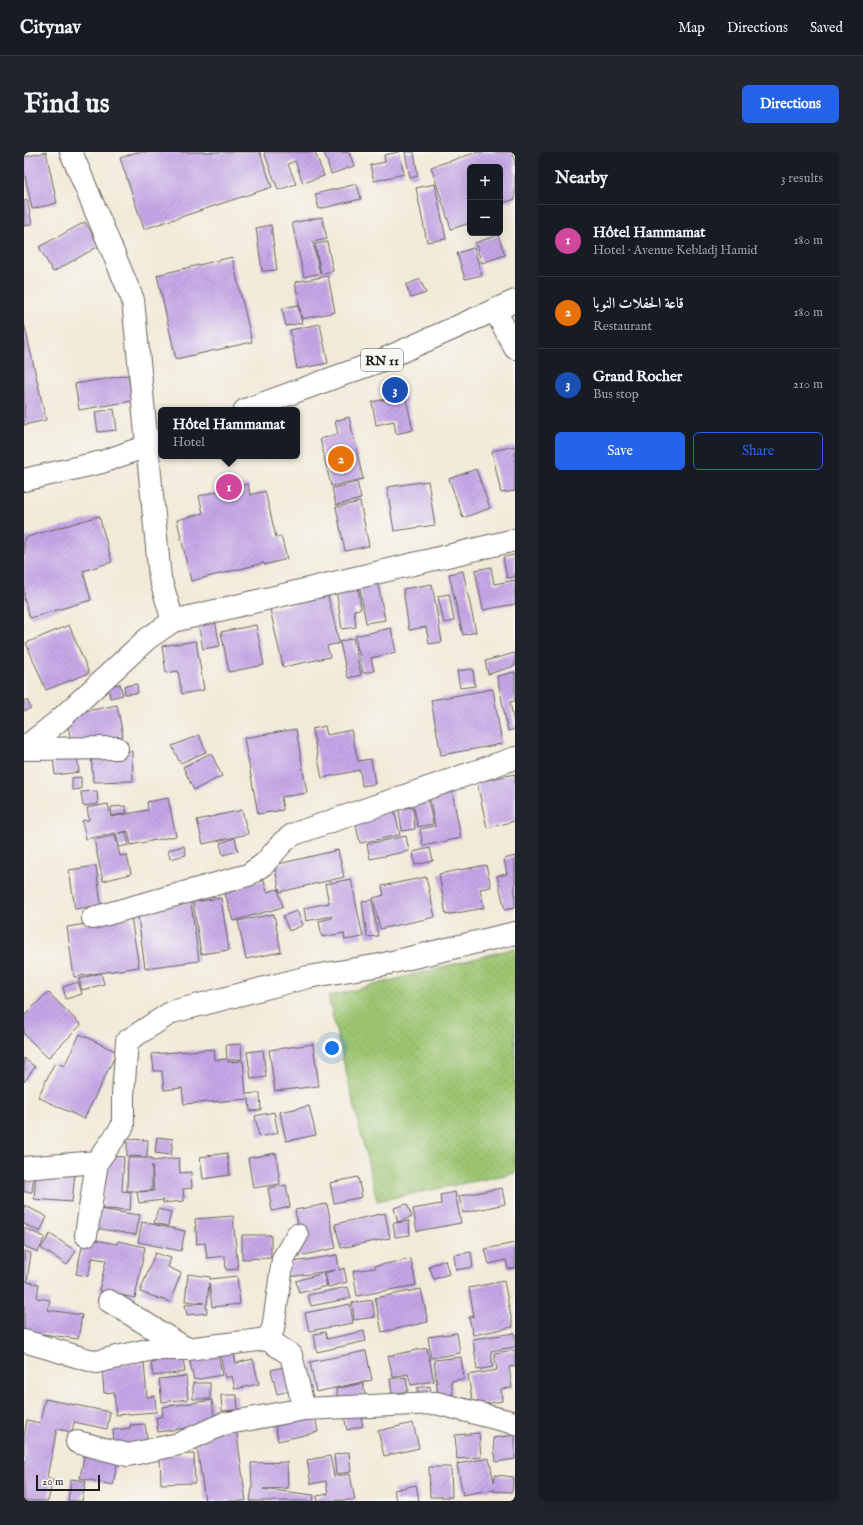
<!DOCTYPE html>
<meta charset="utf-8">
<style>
:root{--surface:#171b24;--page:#20242c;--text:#f1f3f6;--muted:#9ea1a6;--line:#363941;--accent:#2563eb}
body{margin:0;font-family:"IM FELL English",Amiri,serif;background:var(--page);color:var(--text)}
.controls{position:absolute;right:12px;top:12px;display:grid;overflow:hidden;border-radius:6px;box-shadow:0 4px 16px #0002}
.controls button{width:36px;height:36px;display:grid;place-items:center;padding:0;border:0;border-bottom:1px solid var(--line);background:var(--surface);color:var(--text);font:20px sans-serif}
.scale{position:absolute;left:12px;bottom:10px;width:64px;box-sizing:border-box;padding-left:4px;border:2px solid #1c1c1c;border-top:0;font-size:11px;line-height:14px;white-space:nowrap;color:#1c1c1c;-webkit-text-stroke:3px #f6f6f2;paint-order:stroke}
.you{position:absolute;left:308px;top:896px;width:14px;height:14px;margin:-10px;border:3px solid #fff;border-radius:50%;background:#1a73e8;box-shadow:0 0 0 6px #1a73e833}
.badge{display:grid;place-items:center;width:26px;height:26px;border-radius:50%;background:var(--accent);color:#fff;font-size:13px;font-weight:700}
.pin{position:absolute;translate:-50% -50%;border:2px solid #fff;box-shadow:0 1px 4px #0006}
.popup{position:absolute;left:134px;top:255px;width:142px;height:52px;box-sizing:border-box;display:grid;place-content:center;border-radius:6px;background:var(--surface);filter:drop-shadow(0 1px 3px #0005);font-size:13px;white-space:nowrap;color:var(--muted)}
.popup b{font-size:15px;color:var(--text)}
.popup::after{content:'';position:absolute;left:50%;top:100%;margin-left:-8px;border:8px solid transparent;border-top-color:var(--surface)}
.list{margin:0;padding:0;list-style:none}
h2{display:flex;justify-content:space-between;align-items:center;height:52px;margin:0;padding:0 16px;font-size:17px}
h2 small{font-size:13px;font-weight:400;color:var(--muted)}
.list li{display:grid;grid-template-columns:26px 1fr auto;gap:12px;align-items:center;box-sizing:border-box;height:72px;padding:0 16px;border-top:1px solid var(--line)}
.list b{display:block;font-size:15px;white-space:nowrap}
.list p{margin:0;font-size:13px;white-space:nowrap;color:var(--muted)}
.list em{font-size:13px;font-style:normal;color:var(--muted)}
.actions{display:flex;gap:8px;padding:12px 16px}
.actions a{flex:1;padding:9px 0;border:1px solid var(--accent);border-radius:6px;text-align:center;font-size:14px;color:var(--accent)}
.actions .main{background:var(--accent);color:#fff}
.map{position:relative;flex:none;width:491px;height:1349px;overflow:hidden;border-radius:6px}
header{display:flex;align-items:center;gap:24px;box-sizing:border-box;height:56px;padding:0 20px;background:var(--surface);border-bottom:1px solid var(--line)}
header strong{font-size:19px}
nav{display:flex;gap:22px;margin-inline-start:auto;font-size:14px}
.intro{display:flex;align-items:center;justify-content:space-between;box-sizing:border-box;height:96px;padding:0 24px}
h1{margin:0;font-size:28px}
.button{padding:10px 18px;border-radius:6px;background:var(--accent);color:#fff;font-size:14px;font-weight:700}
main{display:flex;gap:24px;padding:0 24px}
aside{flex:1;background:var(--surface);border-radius:6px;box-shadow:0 4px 16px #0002}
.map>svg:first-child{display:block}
.grass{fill:url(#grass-dots);stroke:#5c7046}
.building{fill:url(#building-hatch)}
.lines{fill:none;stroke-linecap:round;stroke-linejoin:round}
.minor-casing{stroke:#67645e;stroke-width:24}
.primary-casing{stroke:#67645e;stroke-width:24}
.minor{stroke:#fff;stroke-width:22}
.primary{stroke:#fff;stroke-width:22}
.labels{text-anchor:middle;stroke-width:3;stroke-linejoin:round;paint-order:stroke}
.shield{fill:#f6f6f2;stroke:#5d5d5c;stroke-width:1}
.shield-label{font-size:13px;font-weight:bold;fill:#1c1c1c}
</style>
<header>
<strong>Citynav</strong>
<nav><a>Map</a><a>Directions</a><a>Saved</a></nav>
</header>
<div class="intro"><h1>Find us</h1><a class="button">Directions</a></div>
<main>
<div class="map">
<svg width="491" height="1349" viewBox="0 0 491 1349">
<defs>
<pattern id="grass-dots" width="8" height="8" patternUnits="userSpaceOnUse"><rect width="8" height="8" fill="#9cc571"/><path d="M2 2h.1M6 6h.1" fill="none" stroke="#86a961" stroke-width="1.8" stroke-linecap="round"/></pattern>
<pattern id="building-hatch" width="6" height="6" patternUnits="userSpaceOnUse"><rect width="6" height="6" fill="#c5a6e7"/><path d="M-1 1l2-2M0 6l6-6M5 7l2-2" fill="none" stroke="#a98ec6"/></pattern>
</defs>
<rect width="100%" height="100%" fill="#f6f6f2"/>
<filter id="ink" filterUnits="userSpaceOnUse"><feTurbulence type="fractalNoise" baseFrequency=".025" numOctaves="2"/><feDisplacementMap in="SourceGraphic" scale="8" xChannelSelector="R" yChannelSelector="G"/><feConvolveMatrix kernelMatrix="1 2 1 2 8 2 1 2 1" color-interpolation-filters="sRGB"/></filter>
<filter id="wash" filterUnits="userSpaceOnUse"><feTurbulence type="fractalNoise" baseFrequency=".012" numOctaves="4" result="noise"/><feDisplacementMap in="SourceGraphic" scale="16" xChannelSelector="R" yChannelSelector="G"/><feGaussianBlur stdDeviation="0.9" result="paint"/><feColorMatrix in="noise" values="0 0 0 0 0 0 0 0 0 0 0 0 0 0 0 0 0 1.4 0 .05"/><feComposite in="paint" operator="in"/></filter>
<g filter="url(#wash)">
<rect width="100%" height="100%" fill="#f2ead8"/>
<path class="grass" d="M491,796V1021L353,1049L304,845Z"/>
<g id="blocks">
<g class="building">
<path d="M22,0L33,51L8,57L0,19V5Z"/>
<path d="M113,0H236L248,35L120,77L96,6Z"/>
<path d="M240,0H291L300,24L279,31L271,9L264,12L272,32L254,38Z"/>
<path d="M300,0H325L330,14L307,22Z"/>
<path d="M375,0L380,22L350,29L346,13L361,10L360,3Z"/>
<path d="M381,0H390L394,24L386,26Z"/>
<path d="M454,0H488L491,10V47L476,52V15H446V71L427,77L407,15Z"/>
<path d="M333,32L337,47L295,57L291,42Z"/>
<path d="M411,32L422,87L403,90L392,36Z"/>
<path d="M3,48L8,72L0,74V49Z"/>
<path d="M298,65L303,87L289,90L296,121L280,125L268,71Z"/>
<path d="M61,70L75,94L29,120L15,95Z"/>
<path d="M247,73L253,118L238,119L232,76Z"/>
<path d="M474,83L481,103L458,111L451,91Z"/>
<path d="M303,90L309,119L297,122L291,92Z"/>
<path d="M450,96L458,123L441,127L433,101Z"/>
<path d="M208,105L228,190L152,207L133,123Z"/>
<path d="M304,124L311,160L278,167L271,130Z"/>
<path d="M396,127L402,141L387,146L382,133Z"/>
<path d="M274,153L278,171L262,174L258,156Z"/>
<path d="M0,171L22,268L0,273Z"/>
<path d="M296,172L304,211L273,217L266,178Z"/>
<path d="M104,223L108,249L55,258L51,232Z"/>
<path d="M381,243L389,278L372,282L370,269L352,273L348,250Z"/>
<path d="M90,257L93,278L74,280L71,260Z"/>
<path d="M325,265L339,327L307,334L296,287L314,282L311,269Z"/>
<path d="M491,294V339L477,341L468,299Z"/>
<path d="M452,317L466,356L439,366L425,327Z"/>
<path d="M404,329L411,373L370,379L363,335Z"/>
<path d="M333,330L337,347L312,353L308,336Z"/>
<path d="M224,332L226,343L241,339L252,385L257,384L263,407L240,413V411L167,429L153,368L179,361L175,344Z"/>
<path d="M336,350L345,394L321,399L312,355Z"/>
<path d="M75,364L88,410L59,419L67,448L6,466L0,446V386Z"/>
<path d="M491,403V425L483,426L479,405Z"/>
<path d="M467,415L470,432L491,428V452L459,458L451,418Z"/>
<path d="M439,419L452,480L439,483L425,422Z"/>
<path d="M353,428L361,468L342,471L335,432Z"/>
<path d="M408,432L418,490L405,492L402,475L385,478L379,437Z"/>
<path d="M334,434L337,457L330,458L332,475L318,477L312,437Z"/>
<path d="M425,442L430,469L420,471L414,444Z"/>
<path d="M304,444L315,490L329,486L337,523L324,526L316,491L303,494L306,505L259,515L246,457Z"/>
<path d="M191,468L196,494L179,497L174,471Z"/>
<path d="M45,473L65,521L22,538L2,491Z"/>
<path d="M232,473L240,513L205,520L197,480Z"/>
<path d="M367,476L372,500L347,506L350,519L339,521L331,484Z"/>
<path d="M172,489L180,538L158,542L154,519L142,521L138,494Z"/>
<path d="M491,501V514L464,522L461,509Z"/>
<path d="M449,517L451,534L436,536L433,519Z"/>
<path d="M491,520V549L486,550L491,577L484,579L473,524Z"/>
<path d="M96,532L99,543L86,546L84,534Z"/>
<path d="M113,532L114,541L101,542L100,534Z"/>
<path d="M469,537L478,592L417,603L407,548Z"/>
<path d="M3,548L7,556L0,559V549Z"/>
<path d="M93,553L99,584L48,595L42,563Z"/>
<path d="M301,574L303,583L327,578L334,609L347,607L351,632L338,634L336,618L298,626L288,577Z"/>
<path d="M272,577L283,641L257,645L259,658L234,662L220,586Z"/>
<path d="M175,583L182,600L156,611L148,594Z"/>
<path d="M108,599L109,629L69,630L67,601Z"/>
<path d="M53,601L55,620L31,623L29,604Z"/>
<path d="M187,601L198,624L170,638L159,615Z"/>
<path d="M491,622V669L463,676L453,630Z"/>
<path d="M57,625V637L48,638V626Z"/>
<path d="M73,639L74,652L59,654L57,640Z"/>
<path d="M428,639L437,686L399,694L396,677L411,674L405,644Z"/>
<path d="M144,646L152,684L107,693L104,679L95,681L102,680L105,693L95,695L92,681L62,687L58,669L65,668L63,656L84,652L87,665L124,658L123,650Z"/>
<path d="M404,648L409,672L394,675L389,651Z"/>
<path d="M101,654L103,661L88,664L87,655Z"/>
<path d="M389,655L391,677L378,679L375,657Z"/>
<path d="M370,657L376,683L336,691L330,665Z"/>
<path d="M218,658L224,682L179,692L173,668Z"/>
<path d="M91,683L96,704L103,703L107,722L79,729L70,688Z"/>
<path d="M382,684L385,699L346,707L343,692Z"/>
<path d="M211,686L214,699L199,703L196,691Z"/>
<path d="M160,694L162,703L146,707L144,698Z"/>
<path d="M406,696L409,709L391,713L389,700Z"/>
<path d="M314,698L320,725L256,740L250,713Z"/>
<path d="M491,704V756L481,758L473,724L483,722L480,707Z"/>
<path d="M462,713L467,735L456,737L460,756L422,763L415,722Z"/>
<path d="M72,714L77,753L51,757L45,718Z"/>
<path d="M402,725L411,765L356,777L349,746L360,743L358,734Z"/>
<path d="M327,727L339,785L321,788L320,781L298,785L295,769L308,766V764L282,769L280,756L305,751L301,732Z"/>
<path d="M240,728L243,740L254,737L259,755L209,769L200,738Z"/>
<path d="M197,746L205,798L177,802L169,750Z"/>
<path d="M348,748L354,784L343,785L338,749Z"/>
<path d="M167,751L175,809L121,816L113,758Z"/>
<path d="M273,759L279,773L265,779L259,764Z"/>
<path d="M250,762L257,800L222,807L214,769Z"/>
<path d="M107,765L115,815L50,825L43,775Z"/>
<path d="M77,821L80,832L58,838L55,827Z"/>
<path d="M54,830L58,842L42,847L39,835Z"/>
<path d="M24,840L57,873L24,906L0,882V864Z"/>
<path d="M56,882L93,900L60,967L14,945L31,910L40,914Z"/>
<path d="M217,892L218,907L204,908V910L219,909L222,942L236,941L237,958L226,959L225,947L160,952L158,936L140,938L138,919H130L128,902L190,897L191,908L203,907L202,893Z"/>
<path d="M289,892L295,934L251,939L245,898Z"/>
<path d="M239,898L242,925L227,927L223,900Z"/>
<path d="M0,906L11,915L0,930Z"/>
<path d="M285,954L292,983L262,989L256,960Z"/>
<path d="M250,960L254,981L235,985L231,964Z"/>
<path d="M133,985L149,987L147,1003L131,1001Z"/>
<path d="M103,987L124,988L123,1005L103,1004Z"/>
<path d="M203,1001L206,1023L179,1027L176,1005Z"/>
<path d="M252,1001L256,1032L229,1036L224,1006Z"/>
<path d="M81,1004L100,1005L98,1039L107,1040L106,1058L78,1057Z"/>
<path d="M104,1006H128V1009L155,1006L156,1021L167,1020L168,1036L159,1037L160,1049L139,1051V1048L115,1051L113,1040L130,1039L128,1013V1039H103Z"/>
<path d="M12,1018L51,1021L48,1050L10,1047Z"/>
<path d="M0,1020H10L8,1040H0Z"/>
<path d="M334,1025L338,1045L310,1051L306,1031Z"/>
<path d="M262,1033L266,1055L248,1059L244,1036Z"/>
<path d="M478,1036L481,1052L439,1061L435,1044Z"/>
<path d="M431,1040L437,1071L393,1079L389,1057L417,1052L416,1043Z"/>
<path d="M303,1052L312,1096L266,1106L265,1098L279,1095L271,1058Z"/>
<path d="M383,1052L388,1065L374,1070L370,1056Z"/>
<path d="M0,1053L23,1065L16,1080L0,1072Z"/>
<path d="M74,1057L116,1063L112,1083L71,1076Z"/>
<path d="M134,1057L147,1060L144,1074L130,1071Z"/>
<path d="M361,1061L366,1086L317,1096L311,1072Z"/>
<path d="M209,1064L214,1117L202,1118L201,1104L183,1106L181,1091L173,1092L171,1067Z"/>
<path d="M385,1069L386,1083L371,1085L369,1071Z"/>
<path d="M118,1070L161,1079L157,1099L114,1090Z"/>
<path d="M0,1076L21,1085L14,1100L0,1094Z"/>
<path d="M26,1082L52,1099L43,1113L17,1096Z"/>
<path d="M218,1083H247V1106L218,1107Z"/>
<path d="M60,1086L93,1092L94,1089L121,1095L111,1146L75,1139L82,1108L68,1106L64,1124L52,1122Z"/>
<path d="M491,1091V1116L484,1117L482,1108L465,1112L461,1097Z"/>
<path d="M0,1099L7,1101L3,1130L15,1132L13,1146L26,1148L24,1158L58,1163L54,1187L19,1182L18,1187L0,1184Z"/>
<path d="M447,1100L449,1115L432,1118L430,1103Z"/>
<path d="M131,1101L147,1106L144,1115L157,1121L146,1150L116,1140Z"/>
<path d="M313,1103L315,1118L320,1116L323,1130L304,1135L301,1121L311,1118L265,1125L263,1111Z"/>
<path d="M387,1107L392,1133L333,1144L329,1119L351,1116V1114Z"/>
<path d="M421,1108L425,1122L410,1127L405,1114Z"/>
<path d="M299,1121L303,1134L275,1141L272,1129Z"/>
<path d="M164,1122L186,1125V1127L213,1124L216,1152L188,1155L185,1131L183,1152H182L183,1161L163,1163L161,1153L180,1151L161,1149Z"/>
<path d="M480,1129L489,1175L449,1183L445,1165L450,1164L445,1136Z"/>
<path d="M324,1135L327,1146L287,1154L284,1143Z"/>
<path d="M397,1137L404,1170L358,1180L351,1146Z"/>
<path d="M348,1148L351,1165L330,1168L328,1151Z"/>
<path d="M326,1152L329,1171L285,1179L281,1161Z"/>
<path d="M340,1179L342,1189L293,1200L290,1182L301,1180L303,1187Z"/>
<path d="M433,1181L436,1201L407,1206L404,1185Z"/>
<path d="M491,1181V1195L467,1199L469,1215L453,1218L449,1187Z"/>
<path d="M208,1194L212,1211L229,1207L235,1232L211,1237L208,1224L201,1226L195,1197Z"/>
<path d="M193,1196L198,1223L170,1228L164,1202Z"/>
<path d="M403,1196L410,1229L387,1233L384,1222L369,1225L364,1204Z"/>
<path d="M491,1198V1214L485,1215L488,1236L477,1237L478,1249L449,1254L444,1223L473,1218L470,1201Z"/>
<path d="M342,1199L348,1228L292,1240L286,1210Z"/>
<path d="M437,1205L440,1227L427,1229L429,1242L414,1244L410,1208Z"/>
<path d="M159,1206L161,1220L129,1224L127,1210Z"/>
<path d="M120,1211L123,1245L131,1244L132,1260L92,1263L90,1240L80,1241L78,1214Z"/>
<path d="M263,1214L269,1238L253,1242L247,1218Z"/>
<path d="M162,1224L164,1247L138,1250L135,1227Z"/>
<path d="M382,1225L384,1239L368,1242L366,1227Z"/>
<rect x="169" y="1231" width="17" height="16"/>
<path d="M339,1231L341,1243L314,1248L312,1237Z"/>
<path d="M406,1234L407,1241L395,1243L393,1236Z"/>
<path d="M197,1243H213L214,1258L198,1259Z"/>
<path d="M21,1247L86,1260L83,1277L50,1270L48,1280L33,1277L23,1325L29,1327L24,1349H0V1284L3,1268L16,1271Z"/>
<path d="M188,1248L191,1272L134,1280L132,1266L139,1264L138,1255Z"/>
<path d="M290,1259L294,1280L254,1289L250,1267Z"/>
<path d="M336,1260L339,1274L323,1278L320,1264Z"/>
<path d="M389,1271L395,1296L360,1304L354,1279Z"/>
<path d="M121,1272L125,1301L94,1306L89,1333L56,1326L61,1299L90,1290L89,1278L106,1276V1273Z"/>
<path d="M212,1276L222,1349H181L171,1282Z"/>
<path d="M455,1281L457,1305L433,1307L431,1283Z"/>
<path d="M491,1283V1307L472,1310L469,1286Z"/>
<path d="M325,1300L327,1320L312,1322L310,1303Z"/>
<path d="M170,1302L171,1331L137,1332L136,1303Z"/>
<path d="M306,1304L310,1324L326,1322L331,1348L294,1349L293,1344L304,1342L302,1329L287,1332L283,1308Z"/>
<path d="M465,1306L470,1330L471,1323L490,1325L488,1340L469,1339L470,1337L439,1343L433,1312Z"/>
<path d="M263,1310L264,1336L239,1337L290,1343L289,1349H226L228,1336L227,1311Z"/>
<path d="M405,1315H427L428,1345H406Z"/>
<path d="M47,1327L62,1329L58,1349H44Z"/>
<path d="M392,1333L395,1349H372L370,1338Z"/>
</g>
</g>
</g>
<g filter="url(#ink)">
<use href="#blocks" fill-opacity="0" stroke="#67645e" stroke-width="1"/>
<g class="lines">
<g class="minor-casing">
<g id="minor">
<path d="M47,0L109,148L136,426L149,469L491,388"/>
<path d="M471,158L491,196"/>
<path d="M0,596L32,571L123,487L149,469"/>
<path d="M0,597L93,596"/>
<path d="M69,766L224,723L240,712L259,690L270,682L491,606"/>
<path d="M0,1016L73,1010L99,974V943L103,889L148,860L284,825L356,813L491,781"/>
<path d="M62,1083L73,1010"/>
<path d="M85,1149L163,1197"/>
<path d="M243,1187L249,1177L259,1107L273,1083"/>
<path d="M0,1189L72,1210L128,1197H163L243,1187L267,1203L280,1257"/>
<path d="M53,1290L104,1303L155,1292L199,1272L280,1257L412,1251L491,1271"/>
</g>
</g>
<g class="primary-casing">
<g id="primary">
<path d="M221,258L356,209L491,149"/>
<path d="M0,328L78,310L137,289"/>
</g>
</g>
<use href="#minor" class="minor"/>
<use href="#primary" class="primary"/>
</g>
</g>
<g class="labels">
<rect class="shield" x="337" y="197" width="42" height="22" rx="3"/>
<g class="shield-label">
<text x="358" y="213">RN 11</text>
</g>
</g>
</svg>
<div class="controls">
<button>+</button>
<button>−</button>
</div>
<div class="scale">20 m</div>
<div class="you"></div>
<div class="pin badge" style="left:205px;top:335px;background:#d1479c">1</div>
<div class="popup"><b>Hôtel Hammamat</b>Hotel</div>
<div class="pin badge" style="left:317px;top:307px;background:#e8710a">2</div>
<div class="pin badge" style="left:371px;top:238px;background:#1a4fb4">3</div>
</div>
<aside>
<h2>Nearby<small>3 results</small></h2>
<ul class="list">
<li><span class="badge" style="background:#d1479c">1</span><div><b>Hôtel Hammamat</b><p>Hotel · Avenue Kebladj Hamid</p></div><em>180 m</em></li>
<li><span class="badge" style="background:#e8710a">2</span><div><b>قاعة الحفلات النوبا</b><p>Restaurant</p></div><em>180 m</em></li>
<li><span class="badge" style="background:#1a4fb4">3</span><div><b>Grand Rocher</b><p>Bus stop</p></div><em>210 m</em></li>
</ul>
<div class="actions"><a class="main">Save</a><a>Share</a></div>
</aside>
</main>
